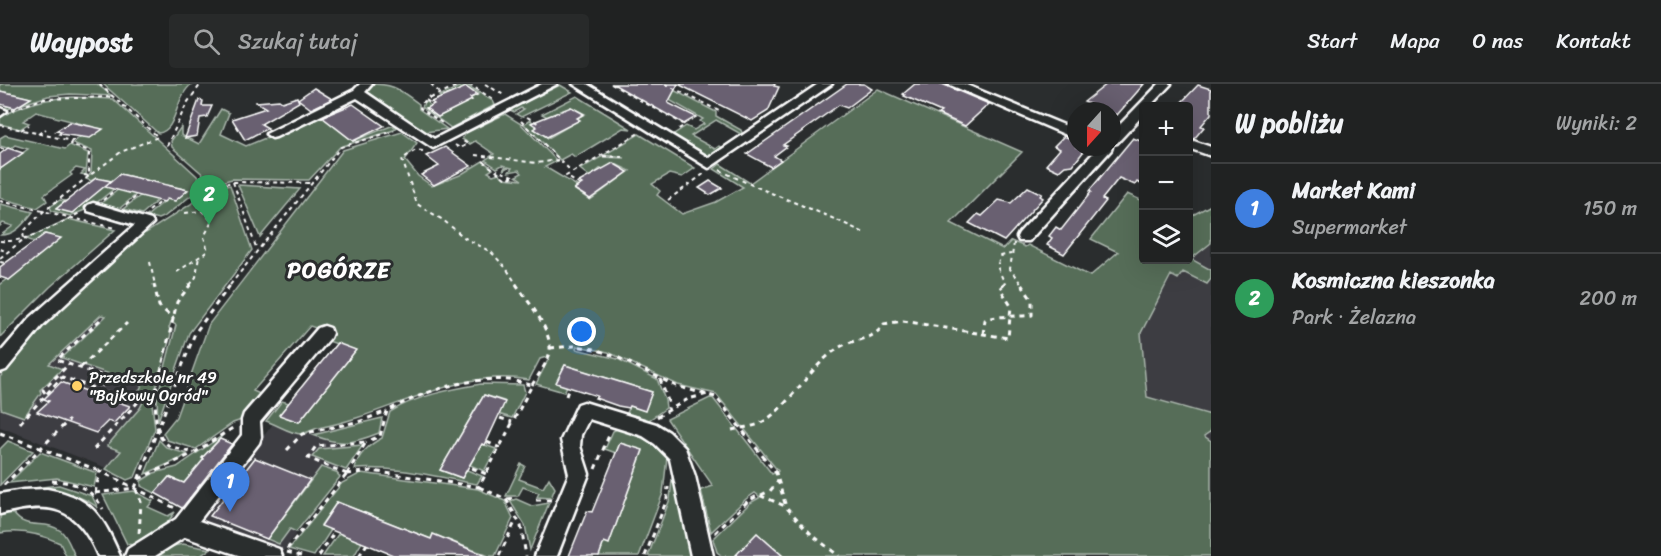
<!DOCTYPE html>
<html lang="pl">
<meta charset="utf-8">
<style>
:root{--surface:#202222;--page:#282a2a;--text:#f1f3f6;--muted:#a2a4a5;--line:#3d3f40;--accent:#ffd166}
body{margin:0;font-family:Sriracha,sans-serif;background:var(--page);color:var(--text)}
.controls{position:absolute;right:18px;top:18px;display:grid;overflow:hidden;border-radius:6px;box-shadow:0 6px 24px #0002}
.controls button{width:54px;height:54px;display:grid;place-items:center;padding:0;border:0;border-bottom:2px solid var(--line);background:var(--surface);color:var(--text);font:30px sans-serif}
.compass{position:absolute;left:1067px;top:18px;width:54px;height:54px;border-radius:50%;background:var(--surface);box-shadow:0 6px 24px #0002;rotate:201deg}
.you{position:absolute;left:582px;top:248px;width:21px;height:21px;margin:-15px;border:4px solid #fff;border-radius:50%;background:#1a73e8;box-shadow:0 0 0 9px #1a73e833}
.badge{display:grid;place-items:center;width:39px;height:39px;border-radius:50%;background:var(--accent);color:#fff;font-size:20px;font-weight:700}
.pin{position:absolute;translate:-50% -50px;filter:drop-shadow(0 2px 3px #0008)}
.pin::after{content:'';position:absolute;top:32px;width:21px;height:18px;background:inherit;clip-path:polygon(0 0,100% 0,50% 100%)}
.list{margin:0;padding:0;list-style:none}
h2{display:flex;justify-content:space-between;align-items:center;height:78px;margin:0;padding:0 24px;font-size:26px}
h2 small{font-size:20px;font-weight:400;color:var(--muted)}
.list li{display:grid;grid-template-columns:39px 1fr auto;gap:18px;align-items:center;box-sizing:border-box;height:90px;padding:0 24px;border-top:2px solid var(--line)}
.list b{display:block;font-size:22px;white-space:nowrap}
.list p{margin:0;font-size:20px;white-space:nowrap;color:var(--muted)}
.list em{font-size:20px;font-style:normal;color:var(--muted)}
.icon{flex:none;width:33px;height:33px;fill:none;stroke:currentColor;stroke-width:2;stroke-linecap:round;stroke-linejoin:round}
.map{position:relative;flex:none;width:1211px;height:472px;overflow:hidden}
header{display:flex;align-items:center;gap:36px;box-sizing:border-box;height:84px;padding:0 30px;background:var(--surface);border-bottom:2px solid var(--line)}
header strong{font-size:28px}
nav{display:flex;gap:33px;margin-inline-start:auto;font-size:21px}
.search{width:420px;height:54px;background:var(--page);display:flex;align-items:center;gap:15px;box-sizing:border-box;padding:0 21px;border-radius:6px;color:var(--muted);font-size:22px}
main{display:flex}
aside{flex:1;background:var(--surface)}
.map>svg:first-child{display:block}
.built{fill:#3d3c42}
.green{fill:#566d59;stroke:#aab6ac;stroke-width:1.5;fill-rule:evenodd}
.building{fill:#696071;stroke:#fff;stroke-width:1.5}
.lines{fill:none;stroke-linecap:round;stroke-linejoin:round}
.minor-casing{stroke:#fff;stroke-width:5}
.path-far1{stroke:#fff;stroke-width:2;stroke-dasharray:4 4;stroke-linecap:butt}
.path{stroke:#fff;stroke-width:3;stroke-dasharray:5 5;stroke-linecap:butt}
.minor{fill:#2a2d2e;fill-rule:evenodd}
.poi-dot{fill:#ffd166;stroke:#2a2d2e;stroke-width:2}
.labels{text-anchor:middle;stroke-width:6;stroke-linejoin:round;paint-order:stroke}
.poi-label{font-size:16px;fill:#fff;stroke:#2a2d2e;text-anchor:start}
.district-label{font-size:22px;font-weight:bold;letter-spacing:1.5px;fill:#fff;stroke:#2a2d2e}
</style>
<header>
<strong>Waypost</strong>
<div class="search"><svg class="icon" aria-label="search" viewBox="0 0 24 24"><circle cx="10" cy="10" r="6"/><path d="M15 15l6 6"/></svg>Szukaj tutaj</div>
<nav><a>Start</a><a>Mapa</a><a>O nas</a><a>Kontakt</a></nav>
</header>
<main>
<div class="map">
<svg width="1211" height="472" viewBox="0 0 1211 472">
<rect width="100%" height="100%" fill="#2a2d2e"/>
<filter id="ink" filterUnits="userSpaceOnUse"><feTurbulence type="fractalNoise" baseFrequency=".0167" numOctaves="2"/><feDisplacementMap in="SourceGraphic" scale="12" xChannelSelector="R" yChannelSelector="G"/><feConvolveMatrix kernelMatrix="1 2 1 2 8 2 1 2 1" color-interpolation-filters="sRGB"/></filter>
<g filter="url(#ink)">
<g class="built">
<path d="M1211,122V357L1147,313L1141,249L1170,191L1188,176Z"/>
<path d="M72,215L169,244L138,347L107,384L0,343V324L7,317L0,305Z"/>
<path d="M275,337L351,365L282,470L199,438Z"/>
</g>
<g class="green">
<path d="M0,0H97L112,12L70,10L48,12L5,26L1,25L30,14L0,7Z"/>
<path d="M103,0H192C174,13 178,47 158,49Z"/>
<path d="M369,0C395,0 398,5 419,20V25L447,45L425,48L367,7Z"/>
<path d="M465,0L493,17L495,21L451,44L422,23L425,17L431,22L426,25L438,33L478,10L466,3L442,14L439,12Z"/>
<path d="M641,0H662L716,28V32L741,46L743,52C705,80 709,75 671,52L686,42L694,46L704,40L700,37L703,35ZM716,36L741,50L742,52L724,64L719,62L715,65L691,52Z"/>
<path d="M560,1L572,8L521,33L516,30L524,25L521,24L514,28L510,26Z"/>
<path d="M878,5L1022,68L951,139L1003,165L1011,157L1025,163L1028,161L1090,192L1118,168L1091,155L1127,110L1143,117L1144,176H1188L1189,133L1211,121V159L1191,175L1211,186V195L1207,200L1183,188L1178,195L1171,191L1141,249L1147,313L1211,331V347L1204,352L1211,357V472H783L757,449L739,468L743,472H722L717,468L713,455L750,419L759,414V412L755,409L746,415L711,448L701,406L713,402L667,335L712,313L772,390L778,387L716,310L678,301L608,268L577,262L576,265L618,275L657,295L665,316L666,324L649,336L627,329L630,322L645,326L652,308L565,281L556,298L567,302L564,308L536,300L550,272L540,275L529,296C455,283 390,331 318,344C313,345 306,350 301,350C291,350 276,340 266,337L282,317L289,319L280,331L299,338L355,266L325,256L322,246L310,242L253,307L260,310L252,322L250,333L233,339L196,365L167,356L163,349L176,333L209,240L343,66L402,48L417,59L405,76L418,92L432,102L460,91L483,77L493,85L488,88L493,91L499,89L504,94L522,96L516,92L522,89L519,86L509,88L512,84L508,83L503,86L506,82L502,81L497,84L485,76L494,70L475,57L470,60L462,55L466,49L505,30L521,40L557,77L545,83L579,103L575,106L590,116L630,87L613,79L605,86L601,84L590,93L580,85L601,73L624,74L604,71L639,50L695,84L682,93L669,90L652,100L660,107L657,111L682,130L716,118L743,103L714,85L720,80L750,99Z"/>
<path d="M577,12L631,45L623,44L575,73L571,70L560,76L524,40L530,36L539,42L535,45L548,54L579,36L577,34L585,30L571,23L563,29L560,27L549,34L542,30Z"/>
<path d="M73,13L113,15L197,92L200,96L198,106L165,132L158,135L147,132L167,115L175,117L187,106L120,90L111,97L96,94L91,97L86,95L91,89L92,67L73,59L81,52L90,54L102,45L36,28L23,37L29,39L20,45L0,40V34C22,20 47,14 73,13Z"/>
<path d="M221,25L229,29L221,50L246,62L316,33L319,34L327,26L331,30L323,34L353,57L391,42H398L394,46L340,63L309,96L232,95L207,102V94L172,63L171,57L181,43V51L199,60Z"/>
<path d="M5,51L65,65L70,61L88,69L86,91L81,90L85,86L76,84L70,89L72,91L44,111L47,117L37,124L0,114V85L28,65L15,61L10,65L0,62V54Z"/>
<path d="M106,101L115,104L90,124L70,132L52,127L50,123L60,116L65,117L56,125L72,129Z"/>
<path d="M230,101L252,166L189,249L158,337L157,314L176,241L171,238L169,244L172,246L152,319L155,345L135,393L127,396L106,385L121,367L107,362L140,324L146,312L138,309L142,301L62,274L106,232L101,231L49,280L62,285L40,306L41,309L24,333L1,325L0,293L61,221L142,148L146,149L191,120L205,106Z"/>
<path d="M238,101L300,105L260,153Z"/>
<path d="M119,105L138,109L119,125L100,120Z"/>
<path d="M140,112L160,114L142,130L123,125Z"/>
<path d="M0,120H1L33,128C24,139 16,151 1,151L13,142L3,139L0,142Z"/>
<path d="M68,135L115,146L50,203L0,253V200L7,195L9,196L60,154L45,150L35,158L26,155Z"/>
<path d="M481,300L523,301L525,308L512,334L498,330L504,317L484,311L440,386L462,394L467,386L482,392L477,400C437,393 396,382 355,385C357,371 370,360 382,354L390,328C415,312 452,305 481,300Z"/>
<path d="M382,334L379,349C351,360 340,362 313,351Z"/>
<path d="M617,345C636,351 654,356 667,373L663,409L639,472H599L604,458L609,459L643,367L620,359L616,369L605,365L613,347Z"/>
<path d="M223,351L202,374L203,376L182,401L169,393L155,409L141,402V397L154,389L177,383Z"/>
<path d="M159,356L167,364L187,370L180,375L145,390Z"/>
<path d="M8,357L33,367L0,401V365Z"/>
<path d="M482,360L496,365L484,387L470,381Z"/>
<path d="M363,361L346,386L312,373L319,365Z"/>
<path d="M40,368L97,389L94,403L57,394L9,399Z"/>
<path d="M674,376L693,472H648L670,415Z"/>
<path d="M521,380L525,382L519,395L543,404L549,394L555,404L551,414L537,413L539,409L523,403L518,412H506Z"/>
<path d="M321,383L336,388L340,393L296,448L290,445L279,460L267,455Z"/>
<path d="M361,389L478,405L505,417L513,434L495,472H489L433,450L431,455L337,418L321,441L331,446L314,472L289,465L342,399Z"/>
<path d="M59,401L92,412L98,424C68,401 35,407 0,412V408Z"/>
<path d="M134,407L153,417L148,423L168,432L175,428L168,438L133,461L127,460L103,411Z"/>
<path d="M516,415L532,422L549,419L530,466L525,441L510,417Z"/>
<path d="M0,429L14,430C26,447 46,435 61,447C68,453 71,464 75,472H66L60,459C41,450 21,445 0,449Z"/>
<path d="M339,449L362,458L354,472H323Z"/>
<path d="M183,460L210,465L200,472H157L173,462Z"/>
</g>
<g class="building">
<path d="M613,0H775L774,2L779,3L768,27L752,37L678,0L668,19L696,33L684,40Z"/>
<path d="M847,0H864L872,5L847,24L839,21L783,61L787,62L774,72L781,76L771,83L747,70Z"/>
<path d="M915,0H942L989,20L965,42L938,30L941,28L904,12L905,11L903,10Z"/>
<path d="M1107,0H1144L1117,31L1084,18Z"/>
<path d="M1198,1L1211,5V30L1201,42L1204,43L1194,55L1188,53V22H1178Z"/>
<path d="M466,3L477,11L470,14L472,16L438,33L426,24L434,20L431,18Z"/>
<path d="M314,4L332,15L311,25L298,15Z"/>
<path d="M0,7L14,10L31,14L15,24L0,20Z"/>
<path d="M297,13L299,18L261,40L268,44L245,56L232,35L266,24L256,18L279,16L282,18Z"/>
<path d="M199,16L203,17L202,22H212L207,33L200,34L197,52L185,54Z"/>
<path d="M353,20L384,42L353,57L322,33Z"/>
<path d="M571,23L584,30L577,34L580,36L547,53L534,45L537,43L531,39Z"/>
<path d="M70,38L103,45L90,54L59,50L61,48L56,47Z"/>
<path d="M1064,52L1076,57V63H1087L1073,81L1065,82L1059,87L1046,81L1060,65L1054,62Z"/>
<path d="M1133,54L1143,58V101L1137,98L1135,101L1119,94L1102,115L1106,117L1064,170L1047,161L1052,154L1049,152L1056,143L1061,146L1091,108L1089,107Z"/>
<path d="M445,63L471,82L434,101L421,91L439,82L426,72Z"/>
<path d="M8,64L23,69L0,85V70Z"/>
<path d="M613,79L628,88L590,115L574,105L582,100L579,98Z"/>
<path d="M120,90L188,106L175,117L167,115L164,118L105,103Z"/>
<path d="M96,94L111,97L72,129L56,125Z"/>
<path d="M710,97L722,104L710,111L699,104Z"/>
<path d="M1028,103L1042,110L1040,112L1043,114L1004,157L969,139L978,130L982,132L999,116L1011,119Z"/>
<path d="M45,150L61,154L9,196L0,193V183Z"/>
<path d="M337,259L356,266L299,338L279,331Z"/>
<path d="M565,281L652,308L645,327L630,322L629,324L618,322L595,314L597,312L556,299Z"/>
<path d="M61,298L95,310L130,322L114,339L108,337L96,349L37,328L49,317L44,315Z"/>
<path d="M484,311L505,318L485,361L482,360L462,394L440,386Z"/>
<path d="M220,355L232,360L182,424L155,409L169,393L184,399L204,375L202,374Z"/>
<path d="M620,359L643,366L609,460L604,458L599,472H569L587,427L592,428Z"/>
<path d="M255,374L310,396L267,455L210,432Z"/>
<path d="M337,418L431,455L433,450L486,472L393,471L321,442Z"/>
<path d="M757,449L768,459L783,472H735Z"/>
</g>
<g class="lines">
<g class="minor-casing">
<g id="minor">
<path d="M360,0H372L365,8L434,55L542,0H557L433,64L357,14L276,53L272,54L266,50L354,6Z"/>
<path d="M573,0H587L709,74L818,0H832L709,84Z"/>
<path d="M948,0H964L1076,46V55Z"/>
<path d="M1159,0H1171L1150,22H1144V30L1117,59L1112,60V49Z"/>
<path d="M0,24L7,27L0,32Z"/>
<path d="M1188,55L1211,63V72L1188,64Z"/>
<path d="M1112,62V63L1111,66L1029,157H1019L1017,153L1019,149L1099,63Z"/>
<path d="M93,119L151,136L153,139L42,242L6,286L0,288V269L30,234L135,141L88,127L86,124L88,121Z"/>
<path d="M324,242L330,244L332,249L330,254L260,338L261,353L259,359L199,437L279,465L282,472H241L185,453L155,472H125L128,465L176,435L242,351V336L244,330L318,244Z"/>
<path d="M584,318L656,340L669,348L685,364L695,392L713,472H691L670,375L655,360L643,352L589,335L581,351L580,362L589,390L557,472H535L569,390L561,356L578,320Z"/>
<path d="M47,405C92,413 103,433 120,472H98C77,422 50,416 0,430V410L23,406Z"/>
</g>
</g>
<g class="path-far1">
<path d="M431,0L440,9"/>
<path d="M469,0L494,16"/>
<path d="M485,0L504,11"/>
<path d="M611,0L685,41L677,46"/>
<path d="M665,0L719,27"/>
<path d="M428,12L430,14L423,18L420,24L445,41"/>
<path d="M430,14L461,0"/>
<path d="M426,16L433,21"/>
<path d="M12,26L42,15L114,13"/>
<path d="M527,33L541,41"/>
<path d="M521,37L569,85"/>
<path d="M0,41L72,57L77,53"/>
<path d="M21,46L29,41"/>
<path d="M38,50L46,45"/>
<path d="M455,61L460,64L468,60L463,57"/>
<path d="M167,62L187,19L201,0"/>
<path d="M0,64L6,66"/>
<path d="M423,67L416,66L402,75L417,120L443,136L465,154L491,168L506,184L517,201"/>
<path d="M475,71L537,79L558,76"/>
<path d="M603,72L622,73"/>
<path d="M483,77L505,94L515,93L497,86"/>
<path d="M720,86C767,110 817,125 864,149"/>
<path d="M84,91L89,92L121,68L158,53L99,0"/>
<path d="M233,98L257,166"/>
<path d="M580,101L566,92L639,49"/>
<path d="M202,105L233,98L312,99"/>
<path d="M103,116L115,106"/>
<path d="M668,116L705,89"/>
<path d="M0,117L115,144"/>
<path d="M126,121L138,111"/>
<path d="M149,127L161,117"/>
<path d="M185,129L202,127L211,103"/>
<path d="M0,157C29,159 57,140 82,128"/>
<path d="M1014,159L1010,185L1022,201"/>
<path d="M0,165L8,168"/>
<path d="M0,174L24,155L23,148L44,127L89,92V67L70,60L72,57"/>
<path d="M0,178L5,179"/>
<path d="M150,178L155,201"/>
<path d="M177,188L208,167L204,153L212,137L202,127"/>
<path d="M190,201L196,193L199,172"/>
<path d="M230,201L341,63L394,47"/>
<path d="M1003,201L1005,200L997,182L1001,172L1011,170"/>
</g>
<g class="path">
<path d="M154,200L159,222L174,235"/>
<path d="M191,200L177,218L155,312L156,339L161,354L169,362L194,369L234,343"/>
<path d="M516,200C528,218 548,240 550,263C551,275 538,291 532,301"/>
<path d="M983,250L985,236C992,231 1021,233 1032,231V216L1021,200"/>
<path d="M550,264L574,262L595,265L619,274L676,302L716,313L776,389L786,423L812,451L839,472"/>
<path d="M81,283L127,239"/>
<path d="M660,295L669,320L668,325"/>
<path d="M45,309L43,306L69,280"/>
<path d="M95,310L109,294L57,276L101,235"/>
<path d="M566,312L568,306"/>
<path d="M657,333L688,315L708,310"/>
<path d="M500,334L512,338"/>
<path d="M20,339L62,293L137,319L94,365"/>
<path d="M732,346C740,344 751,343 759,340C787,327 811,280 840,263C857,253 872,258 884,240L903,237L1008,254L1011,222L1000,204L1005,200"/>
<path d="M0,349L100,387"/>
<path d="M487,358L500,364"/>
<path d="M287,366L302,350L361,337L387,327"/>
<path d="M472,384L486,390"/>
<path d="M595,385L610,349"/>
<path d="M347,390L308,374L316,362L366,358"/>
<path d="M347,390L366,358"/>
<path d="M347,390L372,387L479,403L532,301C524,300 517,297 509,296C469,292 422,308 387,327L380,352L366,358"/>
<path d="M139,395L194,369"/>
<path d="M52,397C76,398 91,404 103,425"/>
<path d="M4,401L69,336"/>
<path d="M479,403L506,415L521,442L526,472"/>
<path d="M136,405L141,418L139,451"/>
<path d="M95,409L100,387L175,424"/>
<path d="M95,409L135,404L195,249L231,200"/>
<path d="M761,411L770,407L778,397"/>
<path d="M507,415L517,414"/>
<path d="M536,416H551"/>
<path d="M715,449L748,417L759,411L785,422"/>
<path d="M287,465L347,390"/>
<path d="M287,468L301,472"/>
<path d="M319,472L335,447"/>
<path d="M359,472L367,460"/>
<path d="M499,472L517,434"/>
<path d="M645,472L667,415L668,403"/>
</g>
<use href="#minor" class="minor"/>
</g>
</g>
<circle class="poi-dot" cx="77" cy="302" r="6"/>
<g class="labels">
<g class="poi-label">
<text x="89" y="299">Przedszkole nr 49<tspan x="89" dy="18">"Bajkowy Ogród"</tspan></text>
</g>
<g class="district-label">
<text x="339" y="194">POGÓRZE</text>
</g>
</g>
</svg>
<div class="controls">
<button>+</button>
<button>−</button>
<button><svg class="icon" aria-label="layers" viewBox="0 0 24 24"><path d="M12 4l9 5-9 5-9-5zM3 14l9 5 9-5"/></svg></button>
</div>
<svg class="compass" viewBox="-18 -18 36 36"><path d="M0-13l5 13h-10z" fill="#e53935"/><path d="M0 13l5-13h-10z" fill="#a2a4a5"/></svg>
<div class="you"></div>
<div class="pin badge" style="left:230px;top:428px;background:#3f7fe0">1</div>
<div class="pin badge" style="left:209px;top:141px;background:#2e9e5b">2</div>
</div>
<aside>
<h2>W pobliżu<small>Wyniki: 2</small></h2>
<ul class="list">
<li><span class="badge" style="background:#3f7fe0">1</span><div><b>Market Kami</b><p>Supermarket</p></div><em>150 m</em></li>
<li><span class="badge" style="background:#2e9e5b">2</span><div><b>Kosmiczna kieszonka</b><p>Park · Żelazna</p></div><em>200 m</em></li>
</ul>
</aside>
</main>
